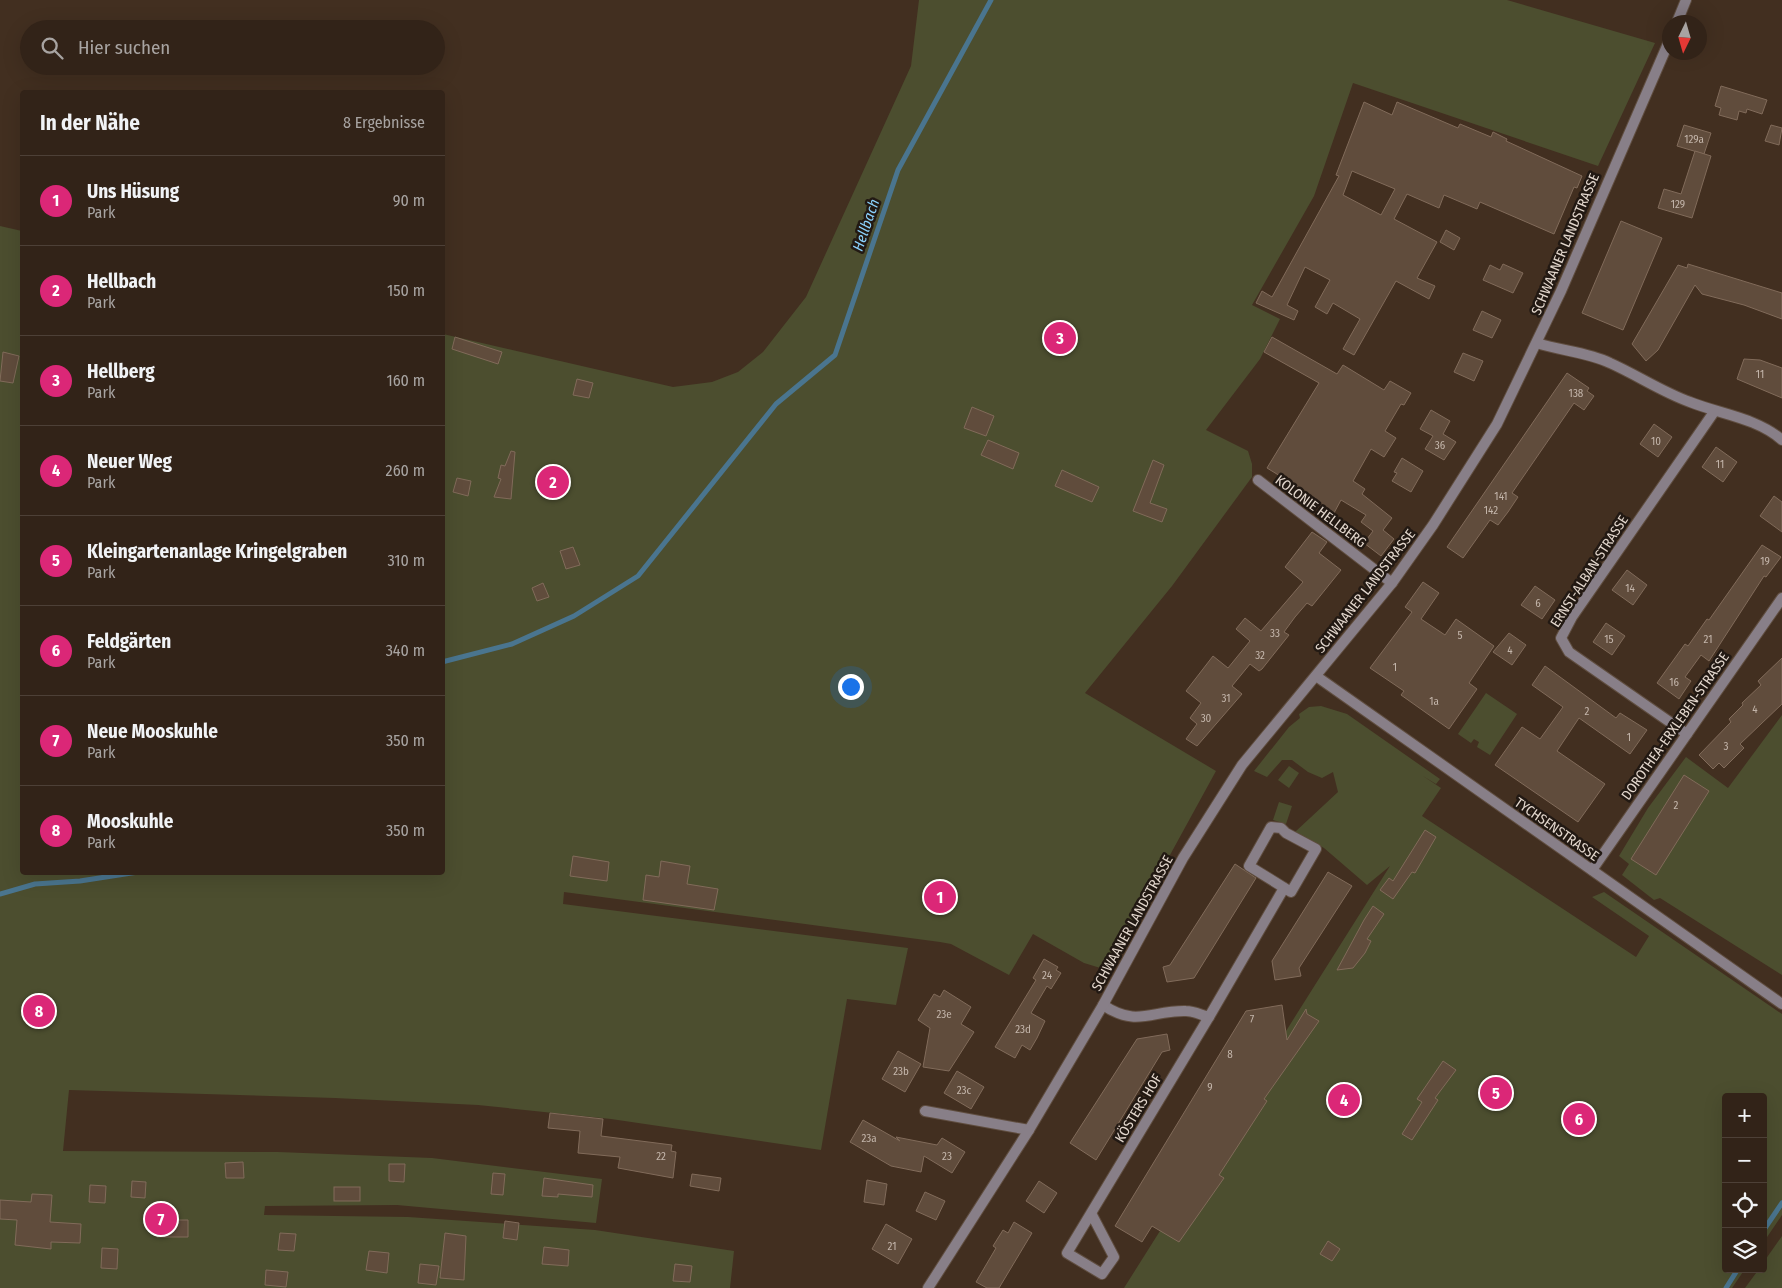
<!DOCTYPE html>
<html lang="de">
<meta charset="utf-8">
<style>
:root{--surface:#322318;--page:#3a2b21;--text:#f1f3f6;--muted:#a8a4a2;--line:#4d4037;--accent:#db2777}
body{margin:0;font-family:"Fira Sans Condensed",sans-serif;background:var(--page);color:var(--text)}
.controls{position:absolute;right:15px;bottom:15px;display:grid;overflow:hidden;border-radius:5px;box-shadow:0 5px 20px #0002}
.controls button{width:45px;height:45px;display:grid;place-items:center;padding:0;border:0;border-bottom:1px solid var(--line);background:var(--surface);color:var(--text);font:25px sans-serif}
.compass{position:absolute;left:1662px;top:15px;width:45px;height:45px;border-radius:50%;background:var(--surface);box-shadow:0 5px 20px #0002;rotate:185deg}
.you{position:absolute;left:850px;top:686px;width:18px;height:18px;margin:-12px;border:4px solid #fff;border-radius:50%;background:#1a73e8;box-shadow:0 0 0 8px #1a73e833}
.badge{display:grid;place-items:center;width:32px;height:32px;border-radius:50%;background:var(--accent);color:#fff;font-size:16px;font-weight:700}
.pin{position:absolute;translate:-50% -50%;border:2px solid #fff;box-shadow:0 1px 5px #0006}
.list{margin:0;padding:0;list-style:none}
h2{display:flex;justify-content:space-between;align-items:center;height:65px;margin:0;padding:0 20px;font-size:21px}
h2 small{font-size:16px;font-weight:400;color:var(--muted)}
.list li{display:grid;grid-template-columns:32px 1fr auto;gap:15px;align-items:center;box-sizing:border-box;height:90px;padding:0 20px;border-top:1px solid var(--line)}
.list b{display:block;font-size:19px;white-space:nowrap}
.list p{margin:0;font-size:16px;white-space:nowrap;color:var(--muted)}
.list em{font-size:16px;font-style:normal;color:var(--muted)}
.icon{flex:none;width:28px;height:28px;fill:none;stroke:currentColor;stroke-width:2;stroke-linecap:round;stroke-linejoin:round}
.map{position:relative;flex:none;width:1782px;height:1288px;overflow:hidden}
.search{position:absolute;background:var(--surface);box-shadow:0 5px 20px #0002;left:20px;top:20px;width:425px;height:55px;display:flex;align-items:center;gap:12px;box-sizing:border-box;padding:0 18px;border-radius:28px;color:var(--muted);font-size:19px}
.panel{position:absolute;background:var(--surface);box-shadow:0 5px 20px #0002;left:20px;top:90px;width:425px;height:785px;border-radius:5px}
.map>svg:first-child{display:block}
.green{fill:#4c4e2f}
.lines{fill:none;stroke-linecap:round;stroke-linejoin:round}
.stream{stroke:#4a758f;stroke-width:5}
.building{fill:#604c3c;stroke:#816b5a;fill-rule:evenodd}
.minor-casing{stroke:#5f4d3f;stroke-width:12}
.minor{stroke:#887f88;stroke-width:10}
.labels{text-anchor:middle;stroke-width:5;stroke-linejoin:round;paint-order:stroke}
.number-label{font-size:11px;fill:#c3b5aa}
.street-label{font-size:14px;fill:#e4d8ce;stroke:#221913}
.water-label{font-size:15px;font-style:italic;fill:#8bd1fc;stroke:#221913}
</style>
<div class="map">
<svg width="1782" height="1288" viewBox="0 0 1782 1288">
<rect width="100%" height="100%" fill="#422f20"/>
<g class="green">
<path d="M919,0H1507L1655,43L1598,166L1353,83L1314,196L1252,305L1280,319L1260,359L1206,430L1248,451L1252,464V477L1172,586L1085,693L1216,771L1107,970L1084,963L1033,934L1009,975L951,944L940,942L564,892L563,904L908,948L896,1005L847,999L821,1150L611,1119L478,1105L335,1098L69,1090L63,1151L278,1152L432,1158L602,1179L596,1223L397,1205L265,1206L264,1215L408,1217L595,1230L734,1251L730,1288H0V226L22,231V872H442L443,334L673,387L712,382L738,372L763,352L806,297L911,66Z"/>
<path d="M1486,693L1517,714L1490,755L1477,747L1479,742L1474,739L1471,743L1458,734Z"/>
<path d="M1321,706L1347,714L1440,779L1436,784L1423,776L1441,788L1422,816L1636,957L1649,936L1592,897L1604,892L1782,1014V1215L1763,1243V1097H1726V1269H1745L1732,1288H1124L1390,866L1367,885L1324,848L1295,832L1338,792L1333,772L1322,778L1308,772L1292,760H1282L1267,777L1254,771L1289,727L1300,718L1299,714L1309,707Z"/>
<path d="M1782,715V975L1660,898L1654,900L1622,875L1629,864L1619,856L1648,808L1686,757L1728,788Z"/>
<path d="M1289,766L1299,773L1289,788L1278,780Z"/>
<path d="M1279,802L1292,806L1286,824L1273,820Z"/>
<path d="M1782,1236V1288H1745L1759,1269H1763V1263Z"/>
</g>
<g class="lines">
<g class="stream">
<path d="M442,662L512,644L574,616L638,576L776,404L835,355L898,170L991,0"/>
<path d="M0,894L35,884L80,881L138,872"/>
<path d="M1763,1231L1782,1203"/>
<path d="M1726,1288L1738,1269"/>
</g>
</g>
<g class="building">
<path d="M1721,86L1767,100L1762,114L1747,109L1746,113L1739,111L1737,120L1719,115L1721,108L1715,106Z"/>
<path d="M1364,102L1392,115L1397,102L1458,128L1460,124L1491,137L1493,132L1507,139L1506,141L1582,176L1577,188L1574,187L1554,234L1480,202L1477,209L1444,195L1439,208L1407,194L1394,219L1437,242L1417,278L1435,286L1429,299L1396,281L1354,355L1343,349L1360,319L1333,303L1327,314L1315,307L1330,280L1305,267L1287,305L1298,311L1294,320L1256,303L1262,291L1272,297L1339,176L1336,175ZM1352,171L1395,189L1381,215L1343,195Z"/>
<path d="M1684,125L1711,133L1704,154L1677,146Z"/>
<path d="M1771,125L1782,128L1779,145L1765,141Z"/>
<path d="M1695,151L1711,156L1692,218L1658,208L1664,189L1681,194Z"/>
<path d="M1621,221L1662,238L1623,330L1582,313Z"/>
<path d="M1446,230L1460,238L1454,250L1440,242Z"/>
<path d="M1503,264L1523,273L1513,293L1483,280L1490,265L1500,270Z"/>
<path d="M1688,264L1782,293V319L1744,305L1702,294L1695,285L1658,350L1646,361L1632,344L1678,265L1687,268Z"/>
<path d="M1482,311L1501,320L1492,338L1473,330Z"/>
<path d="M455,337L502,352L498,364L452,349Z"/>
<path d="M1272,337L1337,374L1343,365L1384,390L1390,381L1411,393L1404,405L1401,404L1385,431L1396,438L1384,457L1371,449L1353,481L1365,489L1362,494L1392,518L1383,530L1394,539L1381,556L1364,543L1373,531L1361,522L1366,515L1341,500L1334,513L1295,492L1298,487L1267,468L1319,383L1264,352Z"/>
<path d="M3,352L19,356L13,383L0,381Z"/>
<path d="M1463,353L1483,361L1474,381L1454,372Z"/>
<path d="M1744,359L1760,360L1782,368V398L1737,379Z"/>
<path d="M1567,373L1589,388L1587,391L1594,396L1584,410L1574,403L1512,493L1518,497L1508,512L1498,525L1490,520L1463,558L1447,547Z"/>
<path d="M577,379L593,383L589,398L573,395Z"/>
<path d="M972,407L994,416L986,436L964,428Z"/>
<path d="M1431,410L1450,421L1443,434L1456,442L1444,460L1425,449L1433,436L1420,429Z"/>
<path d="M1654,424L1672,437L1658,457L1640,444Z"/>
<path d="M988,440L1019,453L1013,469L981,455Z"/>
<path d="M1716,447L1737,462L1723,482L1702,467Z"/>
<path d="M511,451L515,452L511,499L494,497L501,479L498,478L501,465L505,466Z"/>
<path d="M1402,458L1423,471L1411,492L1392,481L1397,473L1394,472Z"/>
<path d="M1153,460L1164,465L1150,503L1167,509L1162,522L1133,511Z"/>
<path d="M1062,470L1099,487L1092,502L1055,486Z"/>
<path d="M457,478L471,481L468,496L453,492Z"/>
<path d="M1774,496L1782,502V532L1760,516Z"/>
<path d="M1312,532L1327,542L1319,553L1341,570L1312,606L1307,603L1295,617L1284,632L1289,635L1262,669L1259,671L1250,664L1232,686L1242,694L1197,746L1186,739L1197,724L1190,718L1201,703L1186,691L1213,656L1228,668L1250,641L1236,629L1245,618L1261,631L1303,582L1285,567Z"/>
<path d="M1762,545L1781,557L1766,577L1764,576L1709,661L1701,655L1685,677L1691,681L1679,699L1657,683L1685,644L1688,646L1707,619L1709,620Z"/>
<path d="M573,547L580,565L566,569L560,551Z"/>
<path d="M1627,570L1647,585L1633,605L1612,590Z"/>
<path d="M1423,582L1439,593L1421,619L1445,635L1456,619L1494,646L1469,683L1477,689L1449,729L1401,695L1404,691L1370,668L1412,612L1405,607Z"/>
<path d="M543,583L549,597L537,601L532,588Z"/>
<path d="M1535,586L1555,600L1542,619L1521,605Z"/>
<path d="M1606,623L1625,636L1612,655L1593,642Z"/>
<path d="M1509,633L1526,645L1512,665L1493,652Z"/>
<path d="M1782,658V704L1740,744L1744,748L1724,768L1719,763L1713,769L1699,755L1731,722L1729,719L1743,705L1742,703L1761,685L1758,681Z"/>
<path d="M1545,666L1616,718L1620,713L1647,730L1630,754L1579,718L1557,751L1605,784L1578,822L1495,765L1522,727L1540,739L1563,707L1532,685Z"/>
<path d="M1684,775L1709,791L1656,875L1631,859Z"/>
<path d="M1425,830L1436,837L1415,873L1412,872L1393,899L1380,890L1389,878L1393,881Z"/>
<path d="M573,856L609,862L607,881L570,876Z"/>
<path d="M661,861L690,866L687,884L718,889L714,910L643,900L646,875L659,877Z"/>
<path d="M1235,864L1256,878L1194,978L1167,982L1163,967L1170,965Z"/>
<path d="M1328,872L1352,886L1299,968L1301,976L1275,980L1272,961Z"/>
<path d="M1373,906L1384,914L1367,939L1371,941L1365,953L1353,968L1337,970L1364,920Z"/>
<path d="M1044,959L1058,967L1056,970L1061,973L1051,989L1047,986L1031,1013L1045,1021L1037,1038L1030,1050L1022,1045L1015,1058L995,1047L1036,980L1033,978Z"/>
<path d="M944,990L971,1007L961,1024L974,1032L949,1071L923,1067L930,1028L918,1020L934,994L940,997Z"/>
<path d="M1282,1005L1287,1040L1306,1009L1307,1014L1319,1021L1264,1099L1267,1101L1219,1175L1224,1178L1179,1242L1152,1226L1142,1242L1115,1226L1246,1011Z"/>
<path d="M1167,1034L1170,1050L1162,1052L1096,1160L1070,1143L1137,1039Z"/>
<path d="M898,1051L921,1064L905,1092L882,1079Z"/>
<path d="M1443,1061L1456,1070L1435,1098L1438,1100L1412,1140L1402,1134L1422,1102L1417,1099Z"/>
<path d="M957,1071L984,1087L971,1109L944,1093Z"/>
<path d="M550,1113L603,1119L601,1136L672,1145L671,1151L676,1152L673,1178L618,1168L620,1157L578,1153L580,1131L548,1128Z"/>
<path d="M863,1120L900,1141L896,1137L937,1145L942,1138L965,1152L952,1173L924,1156L921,1172L891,1166L850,1142Z"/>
<path d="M243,1162L244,1178H226L225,1163Z"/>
<path d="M389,1164H405L404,1182L389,1181Z"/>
<path d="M493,1173L505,1174L503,1195L491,1194Z"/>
<path d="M692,1174L721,1178L719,1191L690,1186Z"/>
<path d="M544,1178L593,1185L592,1197L558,1194V1197L542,1196Z"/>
<path d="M867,1180L887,1184L884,1205L864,1202Z"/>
<path d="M132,1181L146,1182L145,1198L131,1197Z"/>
<path d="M1039,1181L1057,1193L1044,1213L1026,1201Z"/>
<path d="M90,1185L106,1186L105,1203L89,1202Z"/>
<rect x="334" y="1187" width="26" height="14"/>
<path d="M925,1192L945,1201L936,1220L916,1211Z"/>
<path d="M32,1194L52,1195L50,1222L81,1224L80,1243L51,1242V1249L15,1245L17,1220L0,1219V1200L31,1202Z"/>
<path d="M156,1220H188V1237H157Z"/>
<path d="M505,1221L519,1223L517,1240L503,1238Z"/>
<path d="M1014,1222L1032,1233L999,1288H987L976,1282L996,1248L993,1246L1003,1230L1008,1233Z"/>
<path d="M886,1224L912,1239L898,1264L872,1249Z"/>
<path d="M280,1233L296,1234L294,1251L278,1250Z"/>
<path d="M445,1233L466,1236L464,1280L440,1278Z"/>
<path d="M1328,1241L1340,1249L1332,1261L1320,1254Z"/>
<path d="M544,1247L569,1250L568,1266L542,1264Z"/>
<path d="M102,1248L118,1249L117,1269L101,1268Z"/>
<path d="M369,1251L389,1253L387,1273L366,1270Z"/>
<path d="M420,1264L439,1266L436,1285L418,1283Z"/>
<path d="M675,1264L692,1266L690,1282L673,1281Z"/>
<path d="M266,1270L288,1272L286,1287L265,1285Z"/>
</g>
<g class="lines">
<g class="minor-casing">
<g id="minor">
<path d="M1677,22L1686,0"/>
<path d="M1537,343C1561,351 1587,352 1610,363C1637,375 1662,392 1690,402C1720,414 1757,418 1782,440"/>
<path d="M1258,480L1392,583"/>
<path d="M1316,676L1782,1004"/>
<path d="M1687,734L1569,652L1561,638L1572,617L1714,412"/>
<path d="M1271,827L1281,828L1286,833L1316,849L1291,892L1249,866Z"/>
<path d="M1592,870L1782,598"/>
<path d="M1103,1005C1137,1028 1152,1010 1186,1011C1194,1011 1201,1015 1209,1017L1284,888"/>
<path d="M925,1111L1029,1130"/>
<path d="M1091,1213L1114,1257L1102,1274L1067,1253L1209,1017"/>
<path d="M928,1288L1029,1130L1103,1005L1183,858L1242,765L1392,583L1433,525L1497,424L1561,291L1670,39"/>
</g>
</g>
<use href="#minor" class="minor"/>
</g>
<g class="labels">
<g class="number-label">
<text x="1694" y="143">129a</text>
<text x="1678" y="208">129</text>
<text x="1760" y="378">11</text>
<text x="1576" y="397">138</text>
<text x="1656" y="445">10</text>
<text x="1440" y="449">36</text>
<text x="1720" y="468">11</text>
<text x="1501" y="500">141</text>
<text x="1491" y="514">142</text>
<text x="1765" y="565">19</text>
<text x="1630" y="592">14</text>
<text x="1538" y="607">6</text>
<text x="1275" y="637">33</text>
<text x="1460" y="639">5</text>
<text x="1609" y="643">15</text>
<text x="1708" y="643">21</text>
<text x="1510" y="654">4</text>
<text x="1260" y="659">32</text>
<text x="1395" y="671">1</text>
<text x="1674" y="686">16</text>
<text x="1226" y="702">31</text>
<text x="1434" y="705">1a</text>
<text x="1755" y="713">4</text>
<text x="1587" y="715">2</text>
<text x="1206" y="722">30</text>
<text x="1629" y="741">1</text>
<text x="1726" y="750">3</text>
<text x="1676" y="809">2</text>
<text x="1047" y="979">24</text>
<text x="944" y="1018">23e</text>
<text x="1252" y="1023">7</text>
<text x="1023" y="1033">23d</text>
<text x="1230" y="1058">8</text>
<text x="901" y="1075">23b</text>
<text x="1210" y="1091">9</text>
<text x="964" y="1094">23c</text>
<text x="869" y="1142">23a</text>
<text x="661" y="1160">22</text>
<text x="947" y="1160">23</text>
<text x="892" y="1250">21</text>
</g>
<g class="street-label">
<text transform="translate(1565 244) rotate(-67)" y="5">SCHWAANER LANDSTRASSE</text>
<text transform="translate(1321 511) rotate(37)" y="5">KOLONIE HELLBERG</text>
<text transform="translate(1589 571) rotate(-57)" y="5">ERNST-ALBAN-STRASSE</text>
<text transform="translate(1365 591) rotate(-52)" y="5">SCHWAANER LANDSTRASSE</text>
<text transform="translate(1675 726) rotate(-55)" y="5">DOROTHEA-ERXLEBEN-STRASSE</text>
<text transform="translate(1557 829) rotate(35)" y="5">TYCHSENSTRASSE</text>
<text transform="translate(1132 923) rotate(-61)" y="5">SCHWAANER LANDSTRASSE</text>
<text transform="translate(1138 1108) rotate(-59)" y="5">KÖSTERS HOF</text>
</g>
<g class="water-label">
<text transform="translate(866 225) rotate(-71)" y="5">Hellbach</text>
</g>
</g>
</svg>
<div class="controls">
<button>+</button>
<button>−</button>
<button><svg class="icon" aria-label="locate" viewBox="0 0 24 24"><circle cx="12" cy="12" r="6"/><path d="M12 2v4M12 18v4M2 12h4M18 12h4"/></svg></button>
<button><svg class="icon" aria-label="layers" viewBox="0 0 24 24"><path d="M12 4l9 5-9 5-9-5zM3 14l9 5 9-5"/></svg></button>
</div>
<svg class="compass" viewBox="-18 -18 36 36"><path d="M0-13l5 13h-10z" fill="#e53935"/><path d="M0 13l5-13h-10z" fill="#a8a4a2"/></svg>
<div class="you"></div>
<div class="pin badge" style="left:940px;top:897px">1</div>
<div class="pin badge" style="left:553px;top:482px">2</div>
<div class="pin badge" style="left:1060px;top:338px">3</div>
<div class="pin badge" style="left:1344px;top:1100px">4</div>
<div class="pin badge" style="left:1496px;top:1093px">5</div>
<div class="pin badge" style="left:1579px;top:1119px">6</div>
<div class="pin badge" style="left:161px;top:1219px">7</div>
<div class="pin badge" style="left:39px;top:1011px">8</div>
<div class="search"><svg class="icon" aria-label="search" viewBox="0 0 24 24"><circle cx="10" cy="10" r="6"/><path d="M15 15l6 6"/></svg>Hier suchen</div>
<section class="panel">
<h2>In der Nähe<small>8 Ergebnisse</small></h2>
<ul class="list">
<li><span class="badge">1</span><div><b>Uns Hüsung</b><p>Park</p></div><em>90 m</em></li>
<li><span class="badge">2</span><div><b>Hellbach</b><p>Park</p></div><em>150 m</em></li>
<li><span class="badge">3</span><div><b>Hellberg</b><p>Park</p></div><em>160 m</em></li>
<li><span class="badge">4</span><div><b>Neuer Weg</b><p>Park</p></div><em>260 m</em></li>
<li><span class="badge">5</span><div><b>Kleingartenanlage Kringelgraben</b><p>Park</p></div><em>310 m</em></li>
<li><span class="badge">6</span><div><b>Feldgärten</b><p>Park</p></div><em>340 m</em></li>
<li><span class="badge">7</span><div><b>Neue Mooskuhle</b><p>Park</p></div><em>350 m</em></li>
<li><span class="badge">8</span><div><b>Mooskuhle</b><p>Park</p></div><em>350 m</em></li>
</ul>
</section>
</div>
